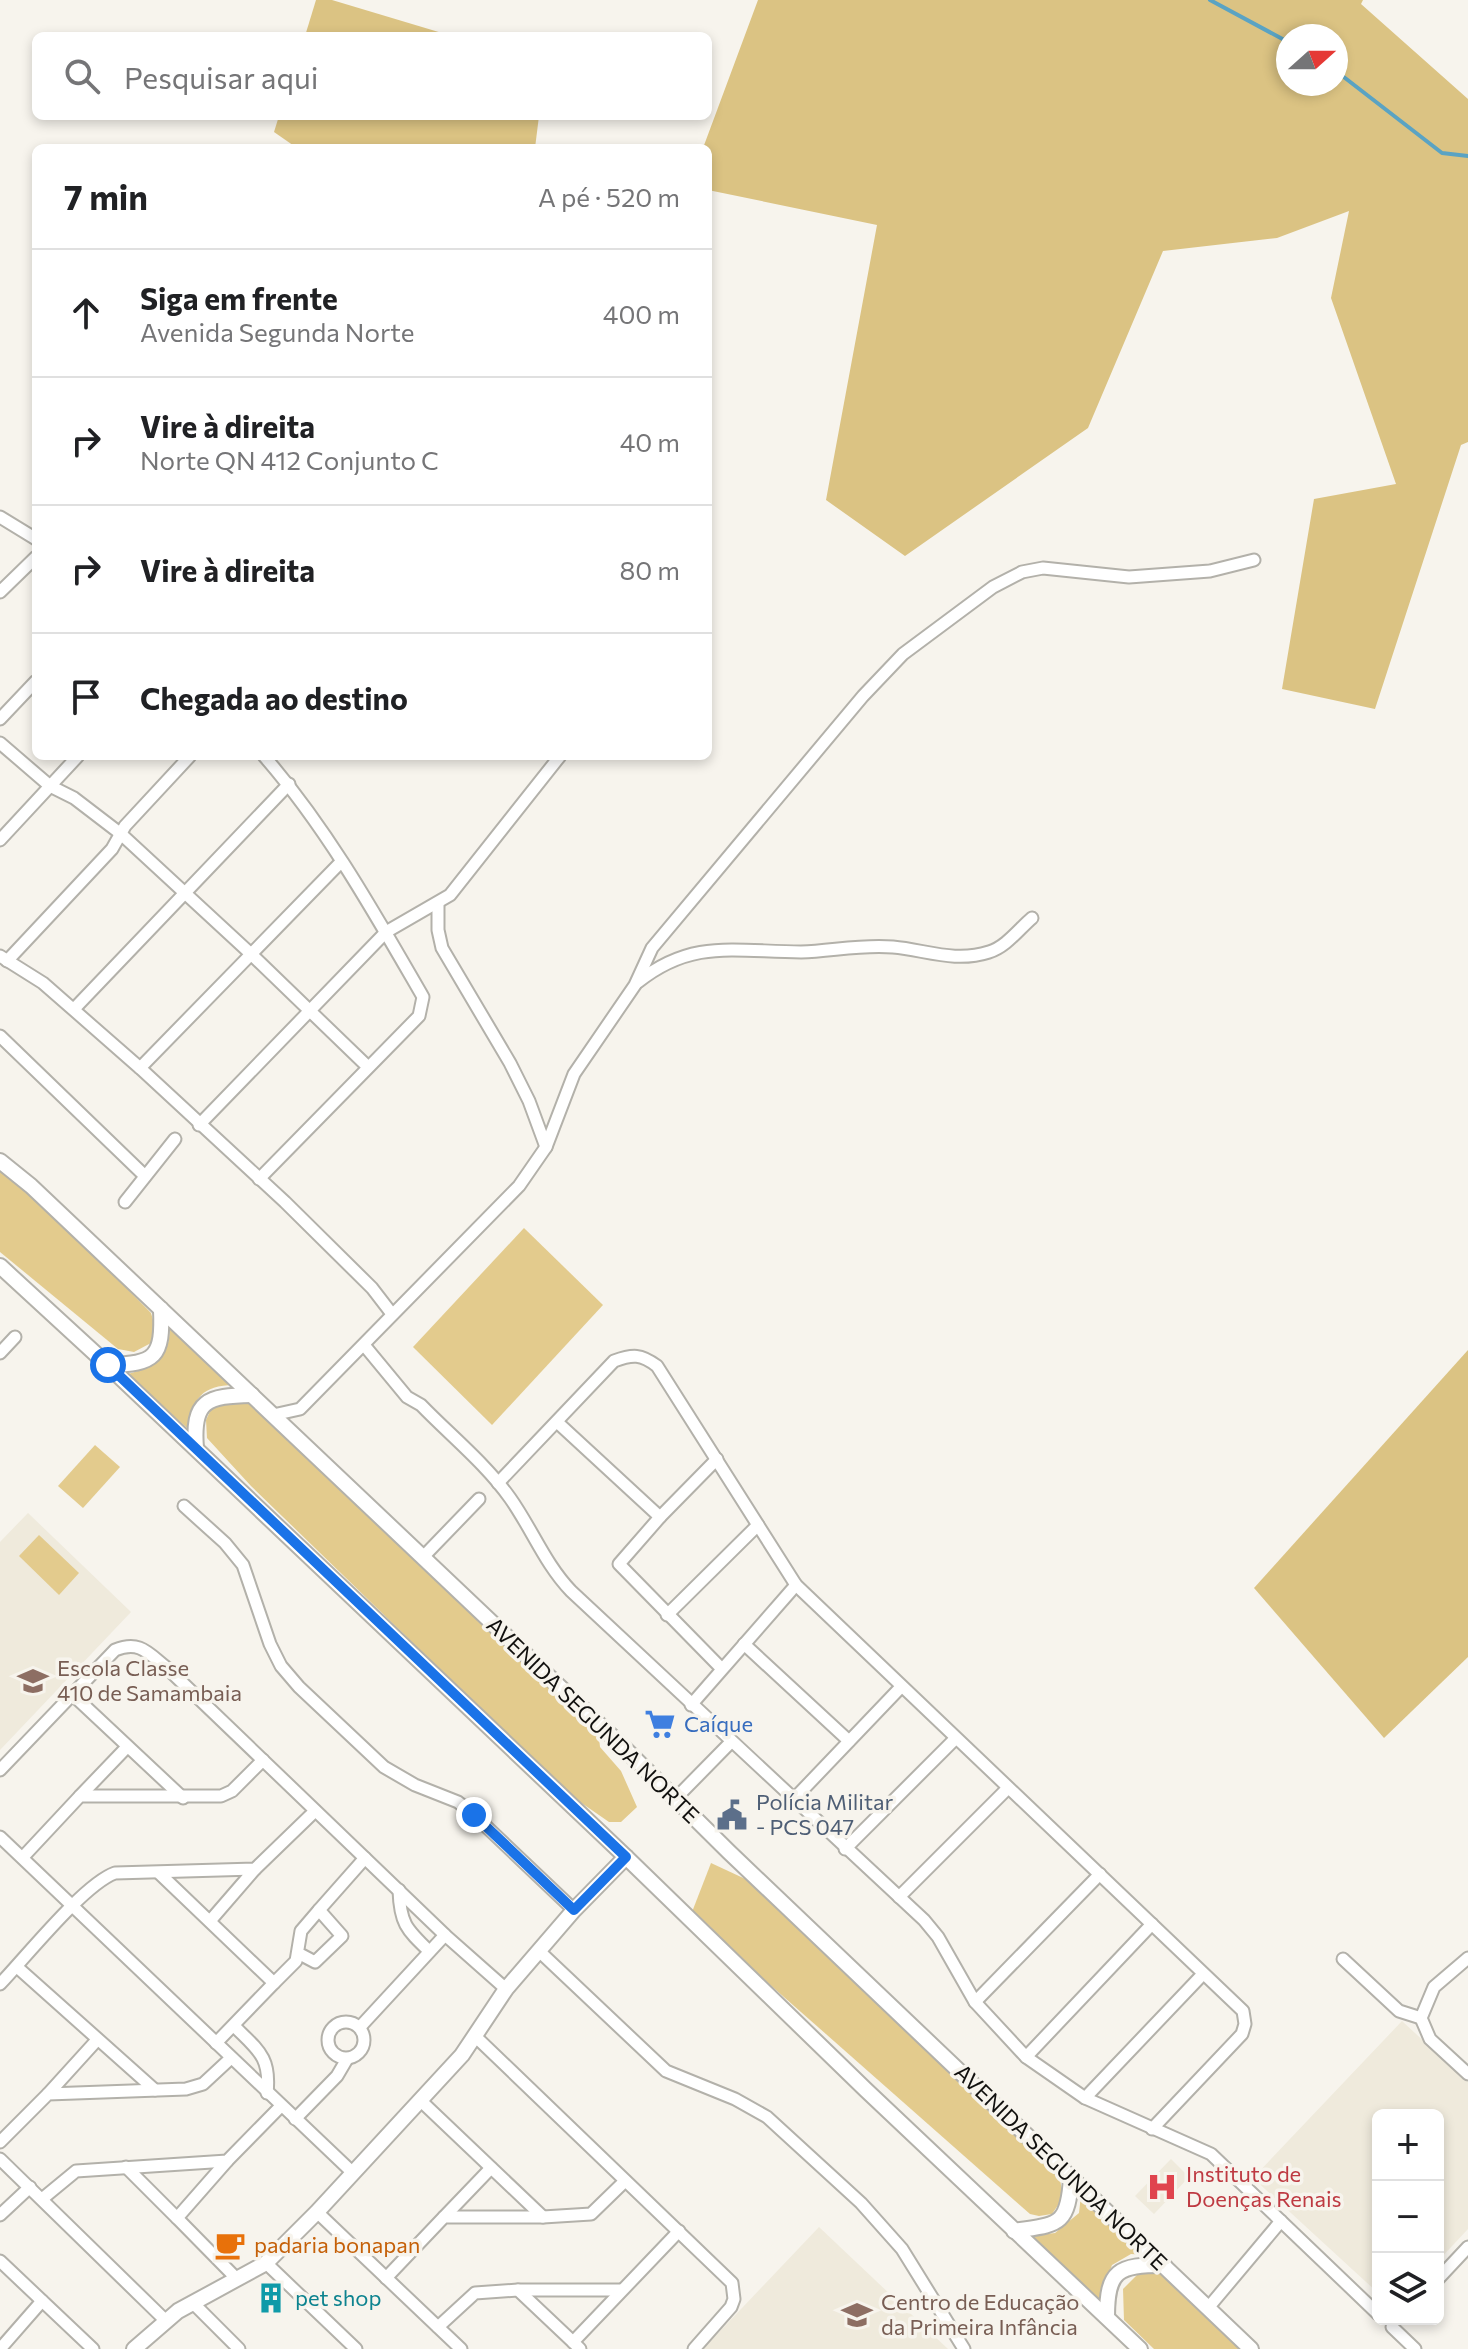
<!DOCTYPE html>
<html lang="pt">
<meta charset="utf-8">
<style>
:root{--surface:#fff;--page:#f6f6f6;--text:#202124;--muted:#757577;--line:#e0e0e0}
body{margin:0;font-family:Commissioner,sans-serif;background:var(--page);color:var(--text)}
.controls{position:absolute;right:24px;bottom:24px;display:grid;overflow:hidden;border-radius:12px;box-shadow:0 4px 12px #0003}
.controls button{width:72px;height:72px;display:grid;place-items:center;padding:0;border:0;border-bottom:2px solid var(--line);background:var(--surface);color:var(--text);font:40px sans-serif}
.compass{position:absolute;left:1276px;top:24px;width:72px;height:72px;border-radius:50%;background:var(--surface);box-shadow:0 4px 12px #0003;rotate:69deg}
.stop{position:absolute;width:24px;height:24px;margin:-18px;border:6px solid #1a73e8;border-radius:50%;background:#fff}
.stop.end{background:#1a73e8;border-color:#fff;box-shadow:0 2px 8px #0008}
.list{margin:0;padding:0;list-style:none}
h2{display:flex;justify-content:space-between;align-items:center;height:104px;margin:0;padding:0 32px;font-size:34px}
h2 small{font-size:26px;font-weight:400;color:var(--muted)}
.list li{display:grid;grid-template-columns:52px 1fr auto;gap:24px;align-items:center;box-sizing:border-box;height:128px;padding:0 32px;border-top:2px solid var(--line)}
.list b{display:block;font-size:30px;white-space:nowrap}
.list p{margin:0;font-size:26px;white-space:nowrap;color:var(--muted)}
.list em{font-size:26px;font-style:normal;color:var(--muted)}
.icon{flex:none;width:44px;height:44px;fill:none;stroke:currentColor;stroke-width:2;stroke-linecap:round;stroke-linejoin:round}
.map{position:relative;flex:none;width:1468px;height:2349px;overflow:hidden}
.search{position:absolute;background:var(--surface);box-shadow:0 4px 12px #0003;left:32px;top:32px;width:680px;height:88px;display:flex;align-items:center;gap:20px;box-sizing:border-box;padding:0 28px;border-radius:12px;color:var(--muted);font-size:30px}
.panel{position:absolute;background:var(--surface);box-shadow:0 4px 12px #0003;left:32px;top:144px;width:680px;height:616px;border-radius:12px}
.map>svg:first-child{display:block}
.built{fill:#efeadc}
.green{fill:#e3cb8d}
.forest{fill:#dbc383;fill-rule:evenodd}
.lines{fill:none;stroke-linecap:round;stroke-linejoin:round}
.stream{stroke:#5aa3c3;stroke-width:4}
.street-casing{stroke:#b3b1aa;stroke-width:15}
.secondary-casing{stroke:#b3b1aa;stroke-width:18}
.street{stroke:#fff;stroke-width:11}
.secondary{stroke:#fff;stroke-width:14}
.route{stroke:#1a73e8;stroke-width:10}
.labels{text-anchor:middle;stroke-width:7;stroke-linejoin:round;paint-order:stroke}
.education-label{font-size:22px;fill:#785e54;stroke:#f7f4ed;text-anchor:start}
.street-label{font-size:22px;fill:#11100e;stroke:#f7f4ed}
.shop-label{font-size:22px;fill:#366cbe;stroke:#f7f4ed;text-anchor:start}
.service-label{font-size:22px;fill:#4e5e75;stroke:#f7f4ed;text-anchor:start}
.health-label{font-size:22px;fill:#be3a42;stroke:#f7f4ed;text-anchor:start}
.food-label{font-size:22px;fill:#c56008;stroke:#f7f4ed;text-anchor:start}
.culture-label{font-size:22px;fill:#0d838f;stroke:#f7f4ed;text-anchor:start}
</style>
<div class="map">
<svg width="1468" height="2349" viewBox="0 0 1468 2349">
<rect width="100%" height="100%" fill="#f7f4ed"/>
<g class="built">
<path d="M28,1513L131,1612L0,1750V1542Z"/>
<path d="M1402,2021L1468,2082V2229L1438,2261V2115H1378V2293L1253,2178Z"/>
<path d="M1171,2159L1189,2177L1154,2214L1135,2196Z"/>
<path d="M819,2227L948,2349H703Z"/>
</g>
<g class="green">
<path d="M0,1166L30,1189L151,1313L155,1327L151,1343L134,1352L118,1349L0,1252Z"/>
<path d="M524,1228L603,1305L492,1425L413,1347Z"/>
<path d="M170,1327L234,1385C202,1385 193,1399 187,1428L128,1374C157,1366 169,1358 170,1327Z"/>
<path d="M250,1399L598,1729L600,1747L621,1771L637,1807L621,1822H609L570,1795L251,1486L207,1438L206,1420L213,1405Z"/>
<path d="M95,1445L120,1467L83,1508L58,1486Z"/>
<path d="M39,1535L79,1573L59,1595L19,1556Z"/>
<path d="M711,1863L754,1883L1060,2179L1063,2198L1052,2214L1039,2216L1030,2214L742,1960L692,1912Z"/>
<path d="M1081,2195L1146,2255L1131,2254L1112,2265L1099,2300L1031,2236L1055,2233L1079,2213Z"/>
<path d="M1143,2269L1167,2274L1244,2349H1154L1124,2320L1123,2289Z"/>
</g>
<g class="forest">
<path d="M316,0H332L452,36H305Z"/>
<path d="M758,0H1363L1361,4L1468,99V442L1461,445L1375,709L1282,689L1314,499L1396,484L1331,298L1349,211L1277,238L1163,251L1088,428L905,556L826,500L877,225L708,190V148H703ZM1336,36V84H1288V36Z"/>
<path d="M279,116H539L535,148H297L274,132Z"/>
<path d="M1468,1350V1657L1384,1738L1254,1588Z"/>
</g>
<g class="lines">
<g class="stream">
<path d="M1210,0L1288,42"/>
<path d="M1336,71L1442,153L1468,156"/>
</g>
<g class="street-casing">
<g id="street">
<path d="M0,517L36,539"/>
<path d="M0,592L36,557"/>
<path d="M0,719L36,681"/>
<path d="M0,743L50,786L74,798L121,834L251,954L367,1066"/>
<path d="M0,840L78,756"/>
<path d="M438,904V930L442,948L510,1063L529,1101L546,1147"/>
<path d="M0,956L43,983L140,1068L285,1202L372,1288L392,1314"/>
<path d="M7,961L112,849L125,826L190,756"/>
<path d="M638,982C693,938 737,952 801,952C832,951 862,944 893,947C926,950 955,963 989,952C1006,947 1019,929 1032,918"/>
<path d="M74,1009L289,784"/>
<path d="M0,1036L145,1176"/>
<path d="M140,1068L341,862"/>
<path d="M199,1125L386,932L450,895L560,756"/>
<path d="M259,1179L419,1016L423,997C375,914 327,828 264,756"/>
<path d="M125,1202L175,1139"/>
<path d="M364,1345L407,1397L421,1405C450,1435 486,1464 510,1498C532,1529 545,1564 571,1591L924,1920L938,1937L975,2002L1026,2057L1085,2098L1211,2154L1378,2314"/>
<path d="M0,1353L15,1337"/>
<path d="M273,1415L300,1409L519,1186L546,1147L574,1074L635,985L652,948L863,696L903,654L993,587L1022,572L1043,568L1129,577L1210,571L1254,560"/>
<path d="M557,1422L660,1517"/>
<path d="M717,1459L660,1517L619,1564L721,1668"/>
<path d="M498,1483L614,1361C633,1354 641,1354 657,1366L796,1585L1243,2011L1245,2024L1242,2034L1152,2129"/>
<path d="M184,1506L225,1543L243,1565L270,1644L281,1666L299,1687L384,1767L415,1785L458,1802L474,1815L574,1910"/>
<path d="M423,1557L479,1499"/>
<path d="M667,1615L758,1525"/>
<path d="M744,1644L849,1741"/>
<path d="M72,1694L183,1798"/>
<path d="M691,1705L796,1585"/>
<path d="M0,1770L115,1650C140,1640 148,1653 167,1668L445,1935L506,1989"/>
<path d="M80,1796L127,1747"/>
<path d="M676,1798L731,1742"/>
<path d="M793,1800L900,1688"/>
<path d="M0,1837L352,2172"/>
<path d="M845,1849L955,1739"/>
<path d="M23,1857L80,1796H221L232,1791L263,1760"/>
<path d="M159,1873L274,1983L216,2043"/>
<path d="M399,1890C400,1923 406,1929 429,1951"/>
<path d="M899,1897L1007,1789"/>
<path d="M319,1910L365,1858"/>
<path d="M210,1921L255,1869"/>
<path d="M539,1951L666,2071L735,2099L767,2117L861,2203L902,2249L964,2349"/>
<path d="M1468,1958L1434,1987L1421,2018L1430,2039L1468,2074"/>
<path d="M1343,1959L1399,2011L1421,2018"/>
<path d="M17,1967L155,2090"/>
<path d="M274,1983L296,1961L301,1931L319,1910L342,1936L315,1962L298,1953"/>
<path d="M0,1984C26,1957 84,1884 115,1873L255,1869L315,1811"/>
<path d="M975,2002L1100,1874"/>
<circle cx="346" cy="2040" r="18"/>
<path d="M234,2026C258,2050 271,2057 267,2093"/>
<path d="M360,2027L445,1935"/>
<path d="M476,2037L732,2283L734,2299L731,2307L694,2349"/>
<path d="M1026,2057L1152,1924"/>
<path d="M48,2094L97,2040"/>
<path d="M1085,2098L1203,1974"/>
<path d="M421,2101L543,2217"/>
<path d="M295,2119L337,2076L347,2059"/>
<path d="M0,2142L48,2094L186,2089L203,2084L231,2058"/>
<path d="M0,2159L165,2320"/>
<path d="M227,2161L177,2218L237,2279"/>
<path d="M126,2167L177,2218"/>
<path d="M42,2199L76,2171L227,2161L281,2106"/>
<path d="M317,2212L461,2349"/>
<path d="M0,2215L30,2187"/>
<path d="M444,2217L491,2168"/>
<path d="M0,2261L93,2349"/>
<path d="M266,2263L356,2349"/>
<path d="M386,2278L444,2217H543L591,2214L625,2181"/>
<path d="M1438,2279L1468,2247"/>
<path d="M518,2290H620"/>
<path d="M194,2304L239,2349"/>
<path d="M1208,2308L1281,2221"/>
<path d="M438,2327L475,2293L518,2290L573,2342"/>
<path d="M1392,2327L1415,2349"/>
<path d="M0,2349L42,2301"/>
<path d="M580,2349L573,2342L679,2231"/>
</g>
</g>
<g class="secondary-casing">
<g id="secondary">
<path d="M0,1161L31,1186L621,1745L729,1852L1251,2349"/>
<path d="M0,1266L99,1357L626,1857L866,2090L1140,2349"/>
<path d="M108,1365C156,1364 163,1357 161,1309"/>
<path d="M196,1448C192,1400 207,1396 252,1395"/>
<path d="M1014,2231C1058,2224 1068,2227 1071,2178"/>
<path d="M1107,2317C1107,2270 1118,2265 1164,2265"/>
<path d="M134,2349L178,2311L266,2263L317,2212L462,2055L506,1989L574,1910L626,1857"/>
</g>
</g>
<use href="#street" class="street"/>
<use href="#secondary" class="secondary"/>
</g>
<g class="lines">
<path class="route" d="M108,1365L626,1857L574,1910L474,1815"/>
</g>
<defs>
<g id="school-bare" transform="scale(2.4)"><path d="M0-5L7-2L0 1L-7-2ZM-4 1L0 2.5L4 1V4Q0 6-4 4Z" fill="#8d6e63" stroke="#f7f4ed" stroke-width="2.5" paint-order="stroke"/></g>
<g id="supermarket-bare" transform="scale(2.4)"><path d="M-6-5.5h2.5l.6 2H6L4.5 2H-2.5L-4.4-4H-6ZM-1.5 3.2a1.3 1.3 0 1 0 .1 0ZM3 3.2a1.3 1.3 0 1 0 .1 0Z" fill="#3f7fe0" stroke="#f7f4ed" stroke-width="2.5" paint-order="stroke"/></g>
<g id="civic-bare" transform="scale(2.4)"><path d="M-.6-6.5H3V-4.5H.6V-3L4-1V1h2V6H-6V1h2V-1L-.6-3ZM-1.2 2.5V6h2.4V2.5Z" fill="#5c6f8a" stroke="#f7f4ed" stroke-width="2.5" paint-order="stroke"/></g>
<g id="hospital-bare" transform="scale(2.4)"><path d="M-5-5h3v3.5h4V-5h3V5h-3V1.5h-4V5h-3Z" fill="#e0444e" stroke="#f7f4ed" stroke-width="2.5" paint-order="stroke"/></g>
<g id="cafe-bare" transform="scale(2.4)"><path d="M-5.5-4.5H6V0H3Q3 3.5 0 3.5H-2.5Q-5.5 3.5-5.5 0ZM3-3.2v2h1.7v-2ZM-6 4.5H4V6H-6Z" fill="#e8710a" stroke="#f7f4ed" stroke-width="2.5" paint-order="stroke"/></g>
<g id="building-bare" transform="scale(2.4)"><path d="M-4-6H4V6H1V3H-1V6H-4ZM-2.5-4.3h1.7v1.8h-1.7ZM.8-4.3h1.7v1.8H.8ZM-2.5-1h1.7V.8h-1.7ZM.8-1h1.7V.8H.8Z" fill="#0f9aa8" stroke="#f7f4ed" stroke-width="2.5" paint-order="stroke"/></g>
</defs>
<g fill-rule="evenodd">
<use href="#school-bare" x="33" y="1681"/>
<use href="#supermarket-bare" x="660" y="1724"/>
<use href="#civic-bare" x="732" y="1815"/>
<use href="#hospital-bare" x="1162" y="2187"/>
<use href="#cafe-bare" x="230" y="2245"/>
<use href="#building-bare" x="271" y="2298"/>
<use href="#school-bare" x="857" y="2315"/>
</g>
<g class="labels">
<g class="education-label">
<text x="57" y="1676">Escola Classe<tspan x="57" dy="25">410 de Samambaia</tspan></text>
<text x="881" y="2310">Centro de Educação<tspan x="881" dy="25">da Primeira Infância</tspan></text>
</g>
<g class="street-label">
<text transform="translate(593 1720) rotate(44)" y="8">AVENIDA SEGUNDA NORTE</text>
<text transform="translate(1061 2167) rotate(44)" y="8">AVENIDA SEGUNDA NORTE</text>
</g>
<g class="shop-label">
<text x="684" y="1732">Caíque</text>
</g>
<g class="service-label">
<text x="756" y="1810">Polícia Militar<tspan x="756" dy="25">- PCS 047</tspan></text>
</g>
<g class="health-label">
<text x="1186" y="2182">Instituto de<tspan x="1186" dy="25">Doenças Renais</tspan></text>
</g>
<g class="food-label">
<text x="254" y="2253">padaria bonapan</text>
</g>
<g class="culture-label">
<text x="295" y="2306">pet shop</text>
</g>
</g>
</svg>
<div class="controls">
<button>+</button>
<button>−</button>
<button><svg class="icon" aria-label="layers" viewBox="0 0 24 24"><path d="M12 4l9 5-9 5-9-5zM3 14l9 5 9-5"/></svg></button>
</div>
<svg class="compass" viewBox="-18 -18 36 36"><path d="M0-13l5 13h-10z" fill="#e53935"/><path d="M0 13l5-13h-10z" fill="#757577"/></svg>
<div class="stop" style="left:108px;top:1365px"></div>
<div class="stop end" style="left:474px;top:1815px"></div>
<div class="search"><svg class="icon" aria-label="search" viewBox="0 0 24 24"><circle cx="10" cy="10" r="6"/><path d="M15 15l6 6"/></svg>Pesquisar aqui</div>
<section class="panel">
<h2>7 min<small>A pé · 520 m</small></h2>
<ul class="list">
<li><svg class="icon" aria-label="ahead" viewBox="0 0 24 24"><path d="M12 20V5M6 11l6-6 6 6"/></svg><div><b>Siga em frente</b><p>Avenida Segunda Norte</p></div><em>400 m</em></li>
<li><svg class="icon" aria-label="right" viewBox="0 0 24 24"><path d="M7 20v-9h11M14 6l5 5-5 5"/></svg><div><b>Vire à direita</b><p>Norte QN 412 Conjunto C</p></div><em>40 m</em></li>
<li><svg class="icon" aria-label="right" viewBox="0 0 24 24"><path d="M7 20v-9h11M14 6l5 5-5 5"/></svg><div><b>Vire à direita</b></div><em>80 m</em></li>
<li><svg class="icon" aria-label="arrive" viewBox="0 0 24 24"><path d="M6 21V4h12l-3 4 3 4H6"/></svg><div><b>Chegada ao destino</b></div></li>
</ul>
</section>
</div>
